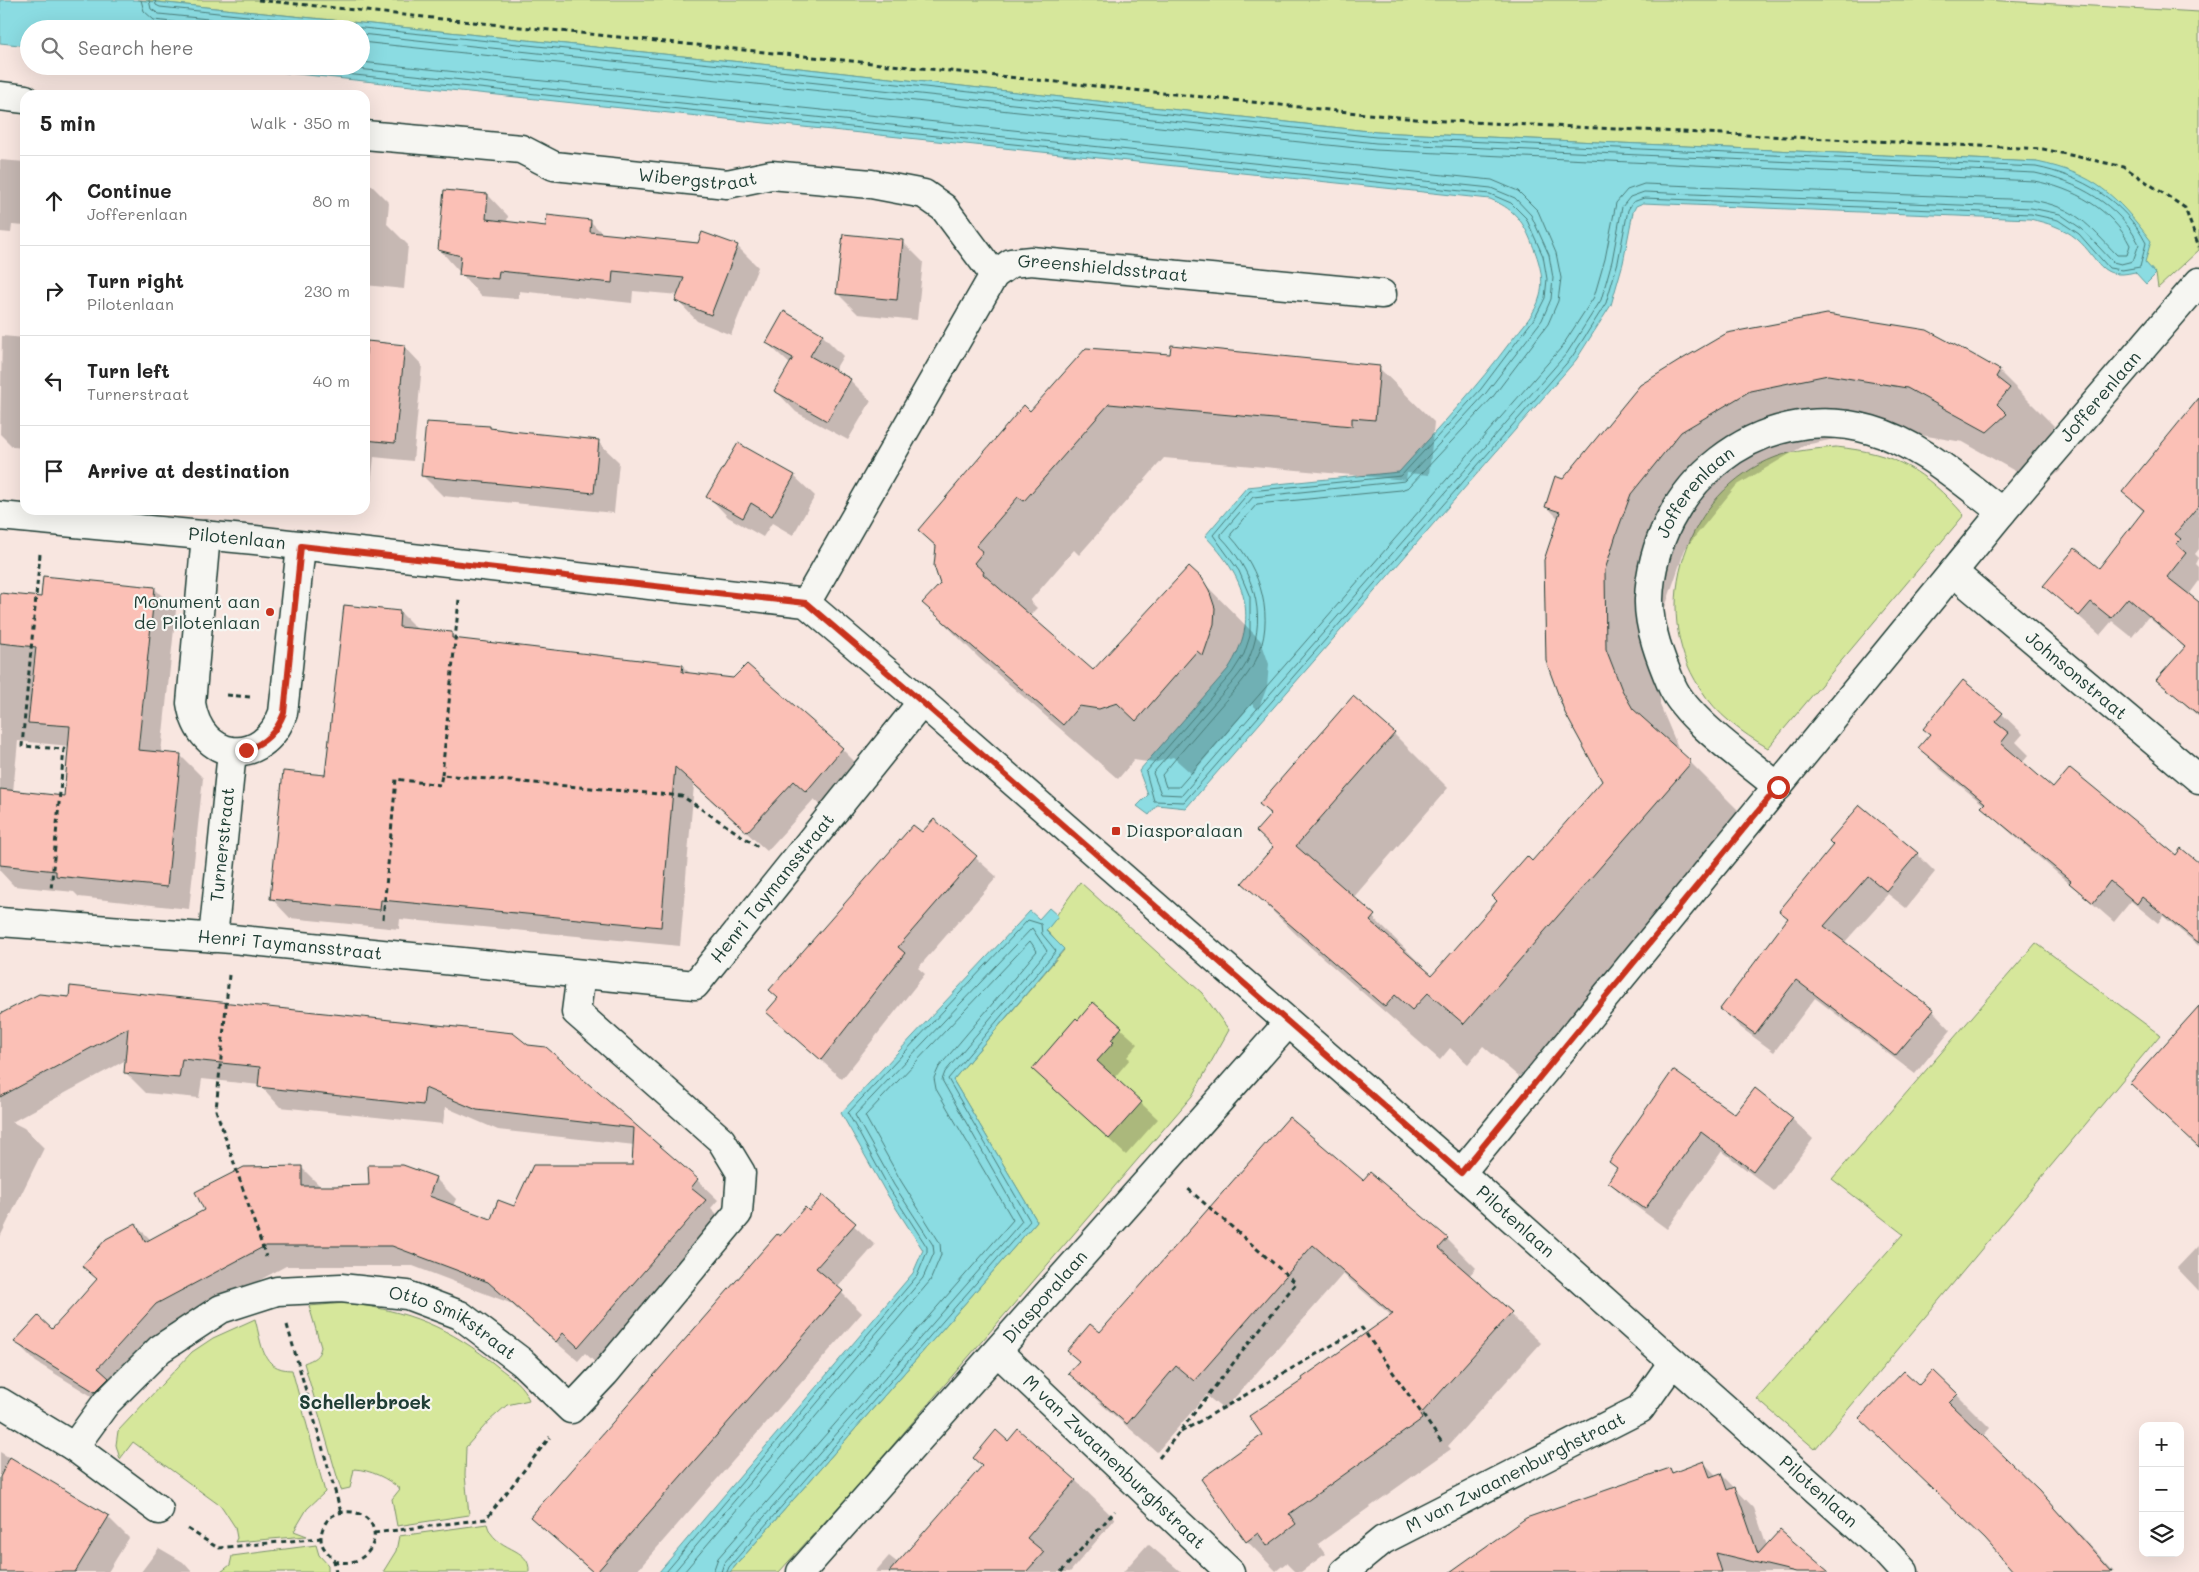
<!DOCTYPE html>
<meta charset="utf-8">
<style>
:root{--surface:#fff;--page:#f6f6f6;--text:#222;--muted:#767676;--line:#e0e0e0}
body{margin:0;font-family:Mali,sans-serif;background:var(--page);color:var(--text)}
.controls{position:absolute;right:15px;bottom:15px;display:grid;overflow:hidden;border-radius:10px;box-shadow:0 5px 20px #0002}
.controls button{width:45px;height:45px;display:grid;place-items:center;padding:0;border:0;border-bottom:1px solid var(--line);background:var(--surface);color:var(--text);font:25px sans-serif}
.stop{position:absolute;width:15px;height:15px;margin:-11px;border:4px solid #c8321e;border-radius:50%;background:#fff}
.stop.end{background:#c8321e;border-color:#fff;box-shadow:0 1px 5px #0008}
.list{margin:0;padding:0;list-style:none}
h2{display:flex;justify-content:space-between;align-items:center;height:65px;margin:0;padding:0 20px;font-size:21px}
h2 small{font-size:16px;font-weight:400;color:var(--muted)}
.list li{display:grid;grid-template-columns:32px 1fr auto;gap:15px;align-items:center;box-sizing:border-box;height:90px;padding:0 20px;border-top:1px solid var(--line)}
.list b{display:block;font-size:19px;white-space:nowrap}
.list p{margin:0;font-size:16px;white-space:nowrap;color:var(--muted)}
.list em{font-size:16px;font-style:normal;color:var(--muted)}
.icon{flex:none;width:28px;height:28px;fill:none;stroke:currentColor;stroke-width:2;stroke-linecap:round;stroke-linejoin:round}
.map{position:relative;flex:none;width:2199px;height:1572px;overflow:hidden}
.search{position:absolute;background:var(--surface);box-shadow:0 5px 20px #0002;left:20px;top:20px;width:350px;height:55px;display:flex;align-items:center;gap:12px;box-sizing:border-box;padding:0 18px;border-radius:28px;color:var(--muted);font-size:19px}
.panel{position:absolute;background:var(--surface);box-shadow:0 5px 20px #0002;left:20px;top:90px;width:350px;height:425px;border-radius:15px}
.map>svg:first-child{display:block}
.green{fill:#d6e79b;stroke:#7a9268}
.water{fill:#8bdce2;stroke:#609c9c}
.shadow{fill:#0003;fill-rule:evenodd}
.lines{fill:none;stroke-linecap:round;stroke-linejoin:round}
.shore{stroke:#4a7d7a;stroke-width:1}
.building{fill:#fbc0b6;stroke:#1f3d34}
.street-casing{stroke:#1f3d34;stroke-width:31}
.secondary-casing{stroke:#1f3d34;stroke-width:31}
.path{stroke:#1f3d34;stroke-width:3;stroke-dasharray:5 4;stroke-linecap:butt}
.street{stroke:#f6f6f2;stroke-width:28}
.secondary{stroke:#f6f6f2;stroke-width:28}
.route{stroke:#c8321e;stroke-width:6}
.poi-dot{fill:#c8321e;stroke:#f6f6f2;stroke-width:2}
.labels{text-anchor:middle;stroke-width:4.5;stroke-linejoin:round;paint-order:stroke}
.street-label{font-size:18px;fill:#1f3d34;stroke:#f6f6f2}
.poi-label{font-size:18px;fill:#1f3d34;stroke:#f6f6f2;text-anchor:end}
.neighbourhood-label{font-size:19px;font-weight:bold;fill:#1f3d34;stroke:#f6f6f2}
</style>
<div class="map">
<svg width="2199" height="1572" viewBox="0 0 2199 1572">
<rect width="100%" height="100%" fill="#f8e6e0"/>
<filter id="ink" filterUnits="userSpaceOnUse"><feTurbulence type="fractalNoise" baseFrequency=".02" numOctaves="2"/><feDisplacementMap in="SourceGraphic" scale="10" xChannelSelector="R" yChannelSelector="G"/><feConvolveMatrix kernelMatrix="1 2 1 2 8 2 1 2 1" color-interpolation-filters="sRGB"/></filter>
<g filter="url(#ink)">
<g class="green">
<path d="M137,0H1986L2199,12V250L2158,288L2156,274L2144,262L2037,162L1377,132L799,68Z"/>
<path d="M1836,447C1896,453 1924,470 1964,515L1768,748C1741,732 1717,715 1700,688C1647,608 1686,491 1776,457C1795,450 1815,449 1836,447Z"/>
<path d="M1080,882L1202,993L1229,1030L1192,1096L863,1480L779,1572H730L1037,1221L953,1080L1064,950L1046,930Z"/>
<path d="M2036,943L2160,1035L1815,1449L1757,1399L1903,1234L1832,1179Z"/>
<path d="M345,1303C407,1310 450,1327 498,1367C511,1377 523,1385 529,1400L507,1405L489,1421L466,1447L465,1475L469,1515L397,1526L392,1499L400,1489C387,1478 371,1470 354,1469L350,1488L341,1490L304,1363C314,1359 319,1357 321,1347L309,1306Z"/>
<path d="M255,1319C262,1344 261,1370 292,1370L325,1492L307,1509L294,1531L307,1536L235,1542L237,1538L235,1527L222,1507L133,1442L120,1459L116,1445L118,1431L192,1352L213,1338Z"/>
<path d="M487,1524C494,1552 531,1546 529,1572H383L396,1551L399,1536Z"/>
<path d="M316,1545L319,1555L328,1565V1572H221L230,1565L232,1556Z"/>
</g>
<g class="water">
<path d="M0,0H137L799,68L1377,132L2037,162C2095,174 2116,195 2151,241L2145,262L2156,274L2146,284L2135,272C2099,281 2100,259 2077,239C2063,227 2047,223 2030,219L1643,203L1636,206L1633,212L1623,263L1611,305L1576,360L1186,808L1157,805L1149,815L1137,806L1148,795L1139,771L1228,669C1261,618 1245,577 1205,536L1247,487L1399,472C1438,429 1477,387 1511,341C1522,327 1536,313 1540,296C1545,277 1538,258 1531,241C1522,219 1512,208 1490,199L221,66H361V29H29V46L0,43Z"/>
<path d="M1049,908L1058,916L1046,931L1064,949L953,1080L1037,1221L730,1572H659L913,1273L923,1250L885,1191L841,1113L1030,911L1039,919Z"/>
</g>
<g class="shadow">
<path d="M0,160L25,162V226L12,225L11,233L0,232Z"/>
<path d="M365,182L369,183L389,203L387,224L408,245L404,289L365,285Z"/>
<path d="M488,195L508,216L507,223L547,227L590,221L603,234L737,246L758,267L731,335L697,321L677,300L679,295L633,291L632,303L519,291V299L481,296L440,250Z"/>
<path d="M903,242L923,262L917,320L858,314L838,294Z"/>
<path d="M784,313L822,335L843,356L834,371L850,380L871,401L848,440L796,412L776,391L791,365L767,343Z"/>
<path d="M1728,334L1999,371L2054,426L2051,431L2064,444L2051,459L2061,470L2042,486L1963,442L1884,429L1805,445L1736,486L1685,549L1659,625L1660,705L1680,752L1744,816V819L1519,1077L1483,1046L1468,1064L1450,1048L1440,1060L1299,937L1244,883L1394,734L1448,788L1353,898L1433,976L1603,781L1559,519L1546,506L1564,480Z"/>
<path d="M2,336L25,338V448L13,447L0,434Z"/>
<path d="M404,346L422,365L413,461L374,457L370,494H365V374Z"/>
<path d="M1379,368L1434,422L1429,475L1407,473L1406,480L1164,458L1079,555L1074,550L1030,601L1037,608L1029,616L1094,672L1189,568L1261,641L1269,664L1267,687L1258,710L1252,704L1192,774L1173,757L1154,763L1134,760L1118,779L979,658L924,603L941,584L937,548L919,530L1030,413Z"/>
<path d="M490,427L492,429L598,442L619,462L614,513L443,496L422,475Z"/>
<path d="M2199,428V549L2195,554L2199,558L2196,564L2199,567V581L2188,596L2199,605V717L2158,680L2185,648L2148,617L2132,637L2112,621L2100,635L2045,586L2099,569L2144,512L2124,492Z"/>
<path d="M794,476L815,496L793,535L772,523L763,537L728,517L708,496Z"/>
<path d="M154,588L176,610L161,753L181,756L203,778L189,909L79,897L74,892L14,886L0,871V594L42,599ZM18,741L70,746L65,797L13,792Z"/>
<path d="M400,612L418,630L452,634L458,640L682,666L691,674L842,749L861,768L826,810L814,799L767,851L694,785L680,946L400,919L399,929L290,918L271,898Z"/>
<path d="M2002,714L2023,734L2016,742L2029,755L2022,763L2053,790L2176,857L2199,865V946L2163,916L2158,923L2131,901L2114,922L2004,827L1983,807L1984,805L1940,769L1920,748L1931,735L1925,729Z"/>
<path d="M934,821L997,877L918,968L925,974L842,1079L767,1012Z"/>
<path d="M1917,854L1935,872L1906,908L1888,894L1844,943L1933,1011L1951,1030L1915,1074L1815,998L1774,1052L1740,1027L1721,1009L1789,919L1781,911Z"/>
<path d="M1093,1004L1138,1044L1127,1057L1130,1059L1114,1078L1158,1119L1126,1155L1050,1085L1078,1021Z"/>
<path d="M5,1013L545,1048L697,1180L718,1200L711,1208L725,1222L599,1366L585,1353L578,1361L510,1303L413,1266H286L177,1324L116,1411L36,1362L16,1342L53,1330L98,1280L136,1225L151,1240L301,1167L321,1187L370,1186L435,1178L456,1199L453,1206L492,1221L515,1208L633,1167L635,1145L498,1130L445,1107L443,1124L280,1107L260,1085L202,1079L199,1098L146,1093L125,1072L126,1060L12,1122L24,1128L44,1148L0,1237V1022Z"/>
<path d="M1735,1116L1792,1119L1813,1139L1774,1191L1722,1151L1667,1229L1630,1202L1609,1182L1618,1169L1610,1162Z"/>
<path d="M1363,1182L1447,1239L1476,1268L1469,1276L1541,1343L1448,1446L1451,1449L1318,1544L1325,1554L1301,1572H1295L1286,1563L1276,1571L1247,1541L1263,1435L1305,1380L1392,1316L1343,1274L1224,1410L1206,1395L1157,1452L1100,1403L1070,1373L1080,1362L1069,1351Z"/>
<path d="M823,1197L875,1245L837,1288L862,1313L636,1572H592L532,1517L780,1238L809,1213Z"/>
<path d="M2199,1245V1291L2177,1268Z"/>
<path d="M1919,1387L1957,1395L1990,1428L1982,1437L2072,1525L2114,1572H2016Z"/>
<path d="M1019,1431L1076,1481L1115,1519L1070,1572H875L889,1556L898,1563Z"/>
<path d="M0,1452L108,1517L129,1538L108,1572H22L0,1559Z"/>
<path d="M1704,1463L1717,1476L1721,1474L1754,1508L1767,1546L1827,1572H1452L1669,1469L1674,1473Z"/>
<path d="M1148,1544L1181,1572H1123Z"/>
<path d="M159,1548L183,1562L192,1572H141Z"/>
</g>
<g class="lines">
<g class="shore">
<path d="M141,0L144,11L154,20L233,29"/>
<path d="M149,0L151,9L159,14L306,29"/>
<path d="M155,0L156,5L160,7L798,73L1376,137L2036,167C2081,176 2124,200 2146,243L2140,267L2122,270L2109,268L2079,234L2058,220L2031,214L1644,198L1633,202L1628,210L1618,262L1606,303L1572,357L1184,802L1154,801L1146,772L1232,673L1244,654L1250,636V597L1239,571L1213,535L1250,491L1401,476L1481,389L1536,316L1545,298L1547,279L1543,256L1526,218L1511,203L1490,194L269,66"/>
<path d="M361,42L1375,150L2034,181C2073,188 2112,209 2130,245L2127,255H2117C2087,224 2077,208 2032,200L1644,184L1627,190L1616,203L1605,259L1594,297L1561,348L1179,787H1166L1162,775C1181,752 1200,730 1219,708C1232,693 1247,678 1256,660C1276,619 1261,569 1231,537V534L1257,504L1401,490L1409,487L1492,398L1548,324L1558,301L1561,278L1556,253L1538,211L1518,191L1492,180L361,62"/>
<path d="M329,66L1491,188L1515,198L1531,215L1549,255L1553,278L1551,299L1542,320L1486,393L1405,481L1253,497L1221,534V537C1252,569 1268,613 1250,656C1243,673 1228,687 1216,701C1195,725 1174,749 1153,773L1161,794L1182,795L1567,353L1601,300L1612,261L1622,207L1630,197L1644,192L2031,208L2060,214L2082,229L2113,262L2121,264L2133,261L2139,244C2119,204 2077,182 2035,173L1376,143L361,34"/>
<path d="M666,1572L917,1276L927,1252V1247L889,1188L848,1113L1028,920L1041,924L1042,934L1056,951L948,1079L1030,1221L729,1567L727,1572"/>
<path d="M674,1572L923,1278L934,1253L933,1245L894,1185L855,1115L1032,928L1047,951L945,1072L942,1080L1022,1221L724,1563L721,1572"/>
<path d="M684,1572L930,1281L941,1255L940,1243L901,1181L865,1116L1030,941L1037,951L939,1067L934,1078L936,1089L1013,1220L718,1558L713,1572"/>
</g>
</g>
<g class="building">
<path d="M444,190L488,194L486,219L546,226L547,215L591,220L590,232L698,243L702,232L738,245L711,315L675,301L684,278L613,271L612,283L499,271L498,279L459,275L461,256L438,250Z"/>
<path d="M843,234L903,240L897,300L836,294Z"/>
<path d="M784,311L823,334L810,356L851,379L827,421L774,391L793,358L766,343Z"/>
<path d="M1827,314L1927,330L1972,354L2000,370L1996,377L2010,388L1997,404L2007,414L1987,432L1907,388L1828,375L1750,391L1681,432L1631,494L1617,532L1605,570L1606,649L1622,690L1633,709L1690,760V764L1464,1024L1428,993L1412,1010L1395,995L1385,1007L1242,883L1273,847L1256,831L1271,814L1259,804L1353,696L1395,733L1296,846L1375,915L1370,921L1432,975L1497,901L1492,896L1527,856L1532,861L1602,781L1565,713L1546,661L1544,560L1560,512L1545,507L1555,476L1563,479L1640,385L1684,358L1727,333Z"/>
<path d="M367,341L405,345L395,443L365,440V363Z"/>
<path d="M1171,345L1380,366L1375,420L1352,418V426L1109,404L1024,501L1018,497L976,546L983,552L974,563L984,572L983,574L1093,670L1189,566L1202,578L1209,590L1215,608L1214,624L1203,656L1197,651L1136,721L1117,703L1099,709L1079,706L1063,725L922,603L940,584L934,566L936,546L918,530L1024,405L1030,411L1086,348L1170,354Z"/>
<path d="M2199,398V505L2175,534L2181,539L2176,544L2186,553L2167,577L2199,602V715L2156,680L2185,647L2128,598L2111,618L2091,602L2079,616L2043,586L2075,548L2099,568L2144,510L2122,492Z"/>
<path d="M426,422L490,426V428L511,431L599,440L594,493L421,476Z"/>
<path d="M738,443L795,475L772,516L751,503L743,518L706,497Z"/>
<path d="M43,576L155,587L138,750L181,754L167,887L56,876V871L0,865V789L64,796L70,726L28,723L36,647L0,643V593L41,597Z"/>
<path d="M344,605L400,611L399,627L452,632V638L683,665L682,672L733,678L747,664L843,748L806,792L794,781L747,832L675,767L661,927L381,900L380,910L270,899L283,771L325,775Z"/>
<path d="M1963,680L2003,713L1995,722L2009,733L2001,743L2053,788L2070,768L2176,855L2181,848L2199,863V943L2142,897L2137,904L2110,881L2093,903L2069,883L2071,881L1981,807L1985,803L1918,748L1930,734L1923,729Z"/>
<path d="M1860,805L1918,853L1886,891L1868,876L1824,926L1934,1010L1895,1056L1796,980L1755,1034L1720,1009L1788,918L1779,911L1833,845L1829,841Z"/>
<path d="M934,819L977,856L898,947L905,953L821,1060L766,1012L778,998L769,990L913,825L922,832Z"/>
<path d="M70,986L513,1033L528,1045L546,1047L698,1179L691,1188L706,1200L578,1347L563,1333L556,1342L488,1282L392,1246H265L156,1304L98,1368L109,1378L95,1392L14,1342L38,1316L52,1329L75,1304L97,1279L82,1266L106,1239L136,1223L145,1242L204,1210L195,1192L244,1167L302,1166V1186H335L369,1185L368,1165H403L436,1177L429,1196L491,1219L498,1200L514,1206L533,1165H632L634,1128L477,1110L425,1088L423,1105L258,1087L260,1067L182,1059L179,1078L124,1073L128,1028L0,1097V1014L39,994L69,997Z"/>
<path d="M1093,1002L1122,1027L1111,1040L1114,1042L1097,1061L1142,1102L1109,1139L1032,1069L1076,1018L1078,1020Z"/>
<path d="M2199,1006V1148L2130,1083Z"/>
<path d="M1673,1070L1735,1114L1755,1088L1793,1118L1753,1171L1701,1132L1645,1209L1608,1182L1617,1168L1609,1162Z"/>
<path d="M1289,1117L1363,1180L1370,1172L1448,1238L1439,1248L1512,1312L1420,1415L1422,1419L1289,1514L1296,1524L1267,1546L1258,1533L1246,1542L1201,1479L1262,1435L1249,1416L1303,1380L1302,1378L1393,1314L1313,1245L1194,1381L1176,1366L1127,1424L1068,1373L1079,1361L1067,1351L1090,1324L1100,1332Z"/>
<path d="M823,1195L856,1223L816,1268L843,1291L597,1572H593L530,1517L777,1234L780,1236L805,1207L809,1211Z"/>
<path d="M1933,1370L1958,1394L1949,1403L2039,1490L2112,1572H2014L1985,1539L1859,1418L1904,1371L1919,1385Z"/>
<path d="M1018,1429L1076,1480L1027,1538L1044,1552L1026,1572H889L982,1466L973,1458L996,1430L1008,1441Z"/>
<path d="M10,1457L109,1516L75,1572H0V1477Z"/>
<path d="M1704,1461L1710,1477L1721,1473L1727,1490L1735,1487L1758,1554L1780,1530L1829,1572H1796L1716,1553L1722,1572H1450L1526,1518L1670,1468L1672,1473Z"/>
</g>
<g class="lines">
<g class="street-casing">
<g id="street">
<path d="M0,96L25,99"/>
<path id="s1" d="M365,135L521,149L554,166L727,184L771,175L871,184L924,194L944,208L994,275"/>
<path d="M206,535L191,703C200,762 263,769 283,713L301,546"/>
<path id="s2" d="M1953,572L2199,779"/>
<path id="s3" d="M806,603L994,275L1011,263L1031,261L1382,294"/>
<path id="s4" d="M1778,787C1749,762 1687,720 1672,686C1661,660 1648,627 1649,599C1653,486 1759,398 1871,430C1921,444 1962,482 2002,512"/>
<path id="s5" d="M0,922L232,939L695,985L922,702"/>
<path id="s6" d="M213,938L232,752"/>
<path id="s7" d="M998,1352L1230,1572"/>
<path d="M0,1402L74,1447L159,1510"/>
<path id="s8" d="M74,1447L106,1403L160,1349L221,1309L277,1291L341,1288L407,1295L460,1315L522,1362L571,1409L605,1373L738,1213L741,1173L721,1140L576,1012L581,974"/>
<path id="s9" d="M801,1572L1288,1023"/>
<path id="s10" d="M1344,1572L1383,1540L1640,1409L1673,1362"/>
</g>
</g>
<g class="secondary-casing">
<g id="secondary">
<path id="s11" d="M0,516L255,540L806,603L922,702L1461,1173L1884,1550L1904,1572"/>
<path id="s12" d="M1461,1173L2002,512L2199,282"/>
</g>
</g>
<g class="path">
<path d="M258,0L1426,120L2043,149L2124,167L2185,208L2199,247"/>
<path d="M40,554L22,746L64,749L51,890"/>
<path d="M227,695L251,697"/>
<path d="M442,775L459,599"/>
<path d="M383,919L396,779L440,785L442,775L682,796L760,848"/>
<path d="M229,975L216,1110L266,1257"/>
<path d="M287,1325L341,1512"/>
<path d="M1181,1432L1362,1328L1443,1444"/>
<path d="M1159,1458L1296,1283L1187,1188"/>
<path d="M188,1529L218,1548L321,1538"/>
<path d="M374,1533L486,1519L550,1437"/>
<path d="M334,1561C374,1572 391,1520 353,1512C346,1511 340,1512 334,1515C326,1519 321,1529 321,1538C321,1549 329,1552 334,1561C335,1563 335,1569 336,1572"/>
<path d="M1061,1572L1115,1511"/>
</g>
<use href="#street" class="street"/>
<use href="#secondary" class="secondary"/>
</g>
</g>
<g class="lines" filter="url(#ink)">
<path class="route" d="M246,750C265,743 276,733 284,713L301,546L806,603L922,702L1461,1173L1778,787"/>
</g>
<g class="poi-dot">
<circle cx="270" cy="612" r="5"/>
<rect x="1111" y="826" width="10" height="10" rx="2.5"/>
</g>
<g class="labels">
<g class="street-label">
<text dy="6" stroke="none"><textPath href="#s1" startOffset="338">Wibergstraat</textPath></text>
<text dy="6" stroke="none"><textPath href="#s3" startOffset="491">Greenshieldsstraat</textPath></text>
<text dy="6" stroke="none"><textPath href="#s12" startOffset="1006">Jofferenlaan</textPath></text>
<text dy="6" stroke="none"><textPath href="#s4" startOffset="358">Jofferenlaan</textPath></text>
<text dy="6" stroke="none"><textPath href="#s11" startOffset="238">Pilotenlaan</textPath></text>
<text dy="6" stroke="none"><textPath href="#s2" startOffset="161">Johnsonstraat</textPath></text>
<text dy="6" stroke="none"><textPath href="#s6" startOffset="94">Turnerstraat</textPath></text>
<text dy="6" stroke="none"><textPath href="#s5" startOffset="822">Henri Taymansstraat</textPath></text>
<text dy="6" stroke="none"><textPath href="#s5" startOffset="291">Henri Taymansstraat</textPath></text>
<text dy="6" stroke="none"><textPath href="#s11" startOffset="1752">Pilotenlaan</textPath></text>
<text dy="6" stroke="none"><textPath href="#s9" startOffset="368">Diasporalaan</textPath></text>
<text dy="6" stroke="none"><textPath href="#s8" startOffset="446">Otto Smikstraat</textPath></text>
<text dy="6" stroke="none"><textPath href="#s7" startOffset="160">M van Zwaanenburghstraat</textPath></text>
<text dy="6" stroke="none"><textPath href="#s10" startOffset="199">M van Zwaanenburghstraat</textPath></text>
<text dy="6" stroke="none"><textPath href="#s11" startOffset="2158">Pilotenlaan</textPath></text>
</g>
<g class="poi-label">
<text x="260" y="608">Monument aan<tspan x="260" dy="21">de Pilotenlaan</tspan></text>
<text x="1126" y="837" text-anchor="start">Diasporalaan</text>
</g>
<g class="neighbourhood-label">
<text x="365" y="1409">Schellerbroek</text>
</g>
</g>
</svg>
<div class="controls">
<button>+</button>
<button>−</button>
<button><svg class="icon" aria-label="layers" viewBox="0 0 24 24"><path d="M12 4l9 5-9 5-9-5zM3 14l9 5 9-5"/></svg></button>
</div>
<div class="stop" style="left:1778px;top:787px"></div>
<div class="stop end" style="left:246px;top:750px"></div>
<div class="search"><svg class="icon" aria-label="search" viewBox="0 0 24 24"><circle cx="10" cy="10" r="6"/><path d="M15 15l6 6"/></svg>Search here</div>
<section class="panel">
<h2>5 min<small>Walk · 350 m</small></h2>
<ul class="list">
<li><svg class="icon" aria-label="ahead" viewBox="0 0 24 24"><path d="M12 20V5M6 11l6-6 6 6"/></svg><div><b>Continue</b><p>Jofferenlaan</p></div><em>80 m</em></li>
<li><svg class="icon" aria-label="right" viewBox="0 0 24 24"><path d="M7 20v-9h11M14 6l5 5-5 5"/></svg><div><b>Turn right</b><p>Pilotenlaan</p></div><em>230 m</em></li>
<li><svg class="icon" aria-label="left" viewBox="0 0 24 24"><path d="M17 20v-9H6M10 6l-5 5 5 5"/></svg><div><b>Turn left</b><p>Turnerstraat</p></div><em>40 m</em></li>
<li><svg class="icon" aria-label="arrive" viewBox="0 0 24 24"><path d="M6 21V4h12l-3 4 3 4H6"/></svg><div><b>Arrive at destination</b></div></li>
</ul>
</section>
</div>
